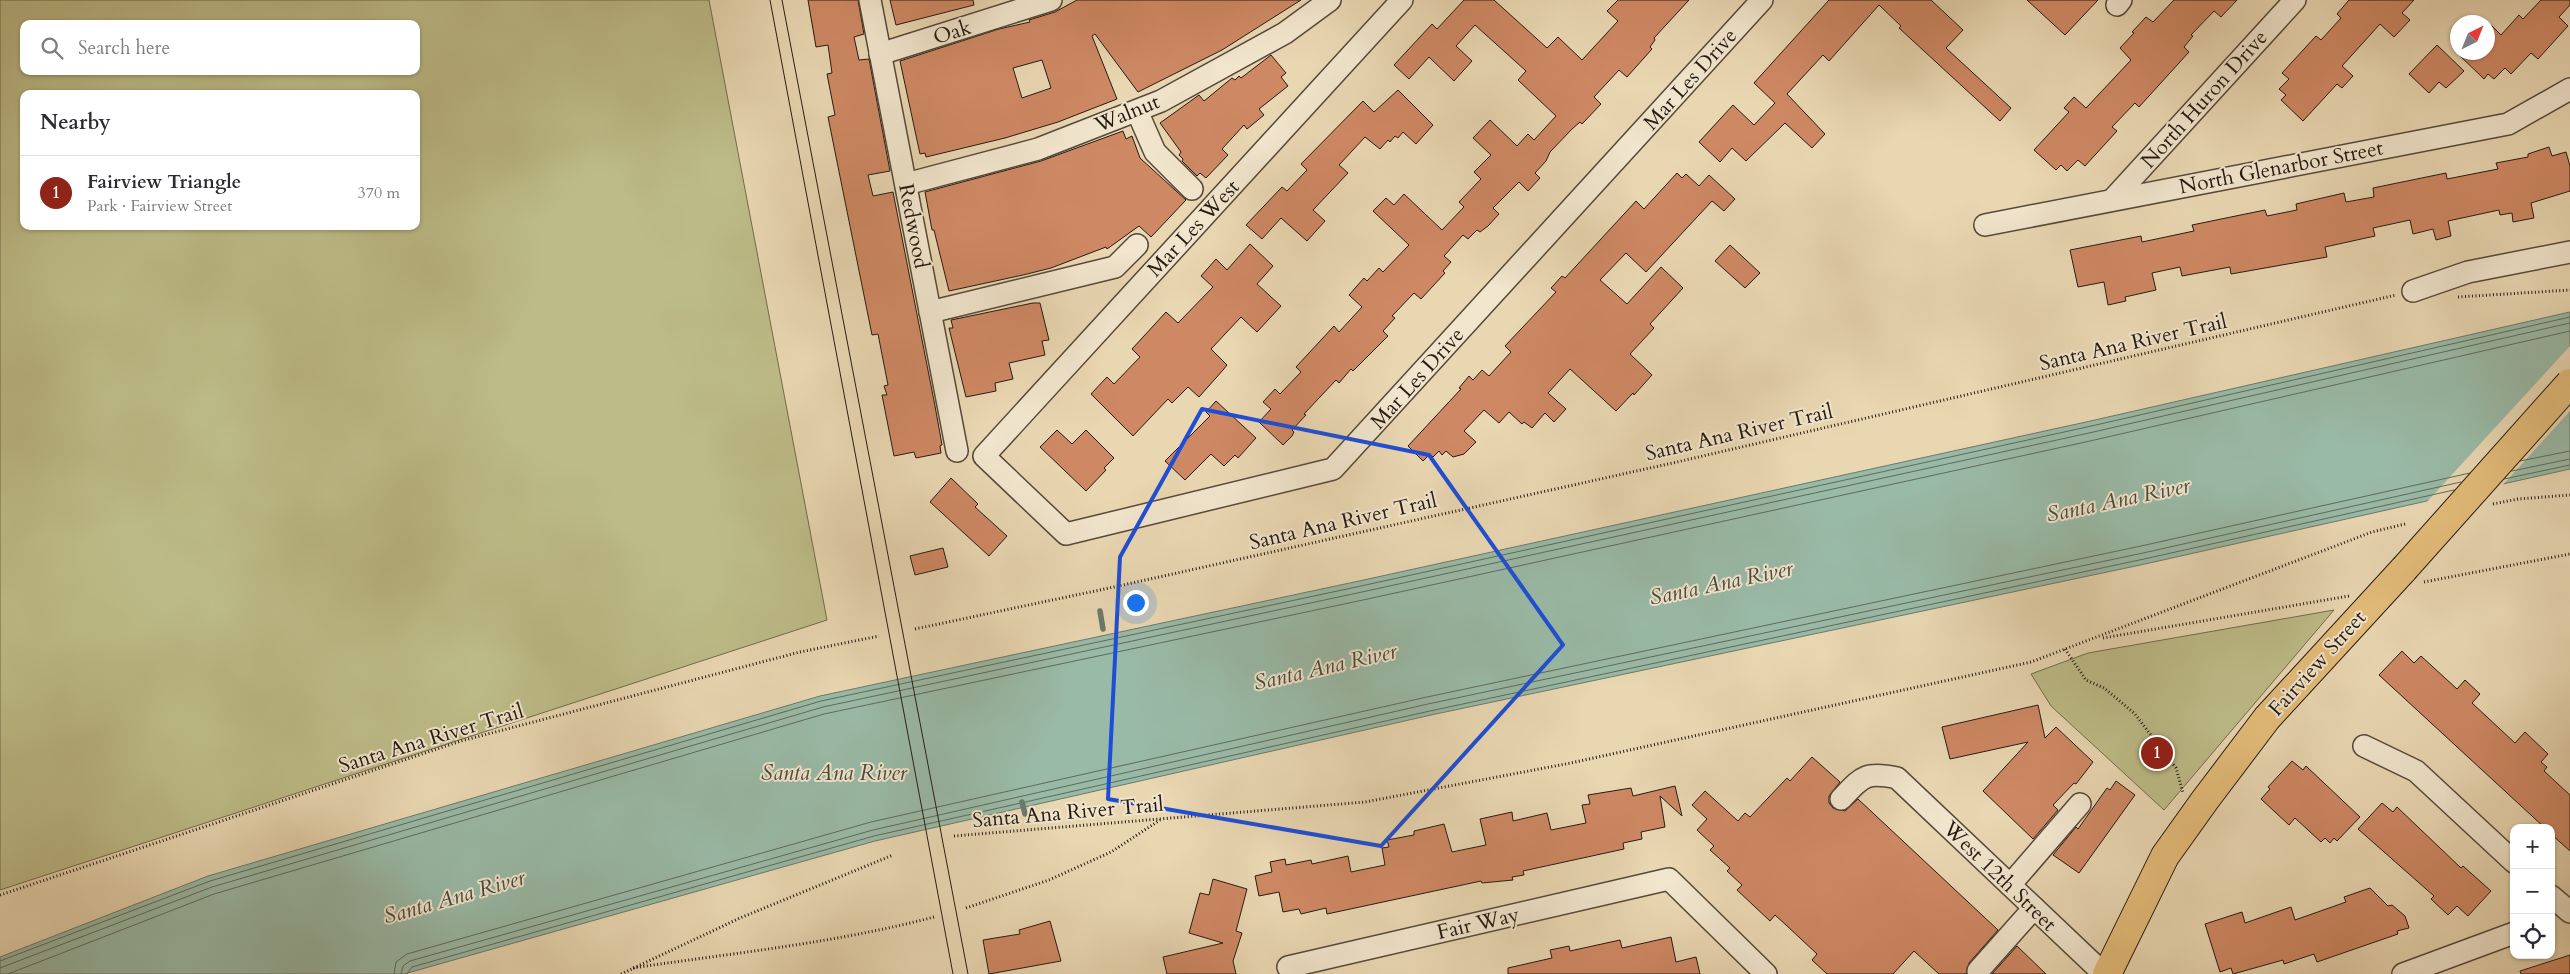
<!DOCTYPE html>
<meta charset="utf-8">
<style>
:root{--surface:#fff;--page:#f7f7f7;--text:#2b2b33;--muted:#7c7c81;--line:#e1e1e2;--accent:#8f2418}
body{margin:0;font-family:Cardo,serif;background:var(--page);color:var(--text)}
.controls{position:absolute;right:15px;bottom:15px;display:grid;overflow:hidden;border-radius:10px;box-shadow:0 1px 4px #0004}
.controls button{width:45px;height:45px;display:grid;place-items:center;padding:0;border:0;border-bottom:1px solid var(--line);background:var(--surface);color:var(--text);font:25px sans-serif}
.compass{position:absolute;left:2450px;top:15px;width:45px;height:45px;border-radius:50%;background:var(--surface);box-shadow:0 1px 4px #0004;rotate:43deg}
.you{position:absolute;left:1135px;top:602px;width:18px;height:18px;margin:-12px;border:4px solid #fff;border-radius:50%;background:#1a73e8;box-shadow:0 0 0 8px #1a73e833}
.badge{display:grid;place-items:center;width:32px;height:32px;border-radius:50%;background:var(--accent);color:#fff;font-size:16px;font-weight:700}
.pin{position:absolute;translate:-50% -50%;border:2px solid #fff;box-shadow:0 1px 5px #0006}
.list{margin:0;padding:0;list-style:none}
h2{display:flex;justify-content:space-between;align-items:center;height:65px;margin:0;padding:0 20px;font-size:21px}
h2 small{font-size:16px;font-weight:400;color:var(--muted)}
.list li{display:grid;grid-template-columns:32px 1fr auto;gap:15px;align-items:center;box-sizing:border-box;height:75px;padding:0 20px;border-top:1px solid var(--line)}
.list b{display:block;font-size:19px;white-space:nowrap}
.list p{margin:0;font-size:16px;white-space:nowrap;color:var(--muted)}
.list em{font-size:16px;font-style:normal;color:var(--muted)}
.icon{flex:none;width:28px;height:28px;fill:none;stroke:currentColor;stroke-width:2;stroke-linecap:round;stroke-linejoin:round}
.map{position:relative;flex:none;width:2570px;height:974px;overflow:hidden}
.search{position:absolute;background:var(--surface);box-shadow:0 1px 4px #0004;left:20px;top:20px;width:400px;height:55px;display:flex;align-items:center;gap:12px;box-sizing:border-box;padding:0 18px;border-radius:10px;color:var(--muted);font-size:19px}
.panel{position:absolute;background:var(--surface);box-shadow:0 1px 4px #0004;left:20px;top:90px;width:400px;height:140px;border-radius:10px}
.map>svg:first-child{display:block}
.green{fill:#bdbc88;stroke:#716b4d;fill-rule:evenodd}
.water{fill:#99baa7;stroke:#6b7a6b}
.pier{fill:#e9d7b2}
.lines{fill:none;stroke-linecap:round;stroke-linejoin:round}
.shore{stroke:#5f6a5c;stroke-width:1}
.stream{stroke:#6b7a6b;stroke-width:5.5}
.building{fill:#ce8864;stroke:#251a12;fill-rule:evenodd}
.minor-casing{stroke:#56493a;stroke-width:24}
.major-casing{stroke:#251a12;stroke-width:30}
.path{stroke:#251a12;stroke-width:3;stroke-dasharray:1 2.5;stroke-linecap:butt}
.minor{stroke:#f1e5cd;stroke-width:21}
.major{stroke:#e4bc79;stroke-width:28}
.tram{stroke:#251a12;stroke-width:1}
.major-bridge-casing{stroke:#251a12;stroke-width:30;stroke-linecap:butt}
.major-bridge{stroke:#e4bc79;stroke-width:28}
.marked{fill:none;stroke:#1d4ed8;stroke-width:4;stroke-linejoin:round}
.labels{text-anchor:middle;stroke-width:4;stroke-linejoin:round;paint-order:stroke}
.street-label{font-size:21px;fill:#251a12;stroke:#f1e5cd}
.water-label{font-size:22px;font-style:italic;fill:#484a3f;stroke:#f1e5cd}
</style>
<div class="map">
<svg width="2570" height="974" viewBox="0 0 2570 974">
<rect width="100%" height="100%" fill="#e9d7b2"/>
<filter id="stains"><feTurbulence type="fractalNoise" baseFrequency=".004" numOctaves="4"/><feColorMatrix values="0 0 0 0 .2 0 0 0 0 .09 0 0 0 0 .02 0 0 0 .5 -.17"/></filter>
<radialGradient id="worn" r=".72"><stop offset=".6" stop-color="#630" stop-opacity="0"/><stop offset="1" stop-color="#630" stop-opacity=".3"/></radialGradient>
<g class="green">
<path d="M0,0H709L827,620L0,890ZM24,24H416V71H24ZM24,94H416V226H24Z"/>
<path d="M2334,610L2164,810L2051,706L2031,674L2088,653Z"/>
</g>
<path class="water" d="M2570,312V469L2145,564L1431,715L875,841L404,974H0V957L208,876L820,696L1359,581L2086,422Z"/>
<path class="pier" d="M2570,346V411L2500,488L2425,504Z"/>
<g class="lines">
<g class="shore">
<path d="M2520,461L2570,451"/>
<path d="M2512,471L2570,459"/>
<path d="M2504,479L2570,465"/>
<path d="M0,961L210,881L821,701L1361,586L2087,427L2570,317"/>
<path d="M0,968L212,887L823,707L1362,592L2089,433L2570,323"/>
<path d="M8,974L214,894L824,714L1363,600L2090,441L2570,331"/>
<path d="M394,974L396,962L407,954L871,822L1427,697L2141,546L2470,473"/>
<path d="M401,974L403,966L410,961L873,830L1428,704L2143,553L2461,482"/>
<path d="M407,974L412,967L874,836L1430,711L2144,559L2454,490"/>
</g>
<g class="stream">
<path d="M1100,611L1103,629"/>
<path d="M1022,802L1025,814"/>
</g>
</g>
<g class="building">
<path d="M808,0H858L864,34L854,37L859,60L869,59L890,171L868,175L873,196L893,192L935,406L942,445L940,446L941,453L916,458L914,452L894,456L882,395H887L884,386L888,385L878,334L872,335L828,117L835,115L827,74L832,73L828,45L816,47Z"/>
<path d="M890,0H973L974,5L896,25Z"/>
<path d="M1077,0H1301L1222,50L1138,92L1095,34L1092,36L1117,99L1058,122L1005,138L926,157L925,153L920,154L900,61L999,29L1030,22L1029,20L1055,12ZM1042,60L1051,88L1022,98L1013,68Z"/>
<path d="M1464,0H1494L1547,48L1558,37L1582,60L1618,21L1607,11L1618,0H1689L1654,38L1655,40L1650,47L1652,49L1627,77L1619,70L1594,97L1601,104L1582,124L1580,122L1572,129L1550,152L1546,161L1535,173L1540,178L1528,191L1519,182L1493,208L1499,214L1488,226L1480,232L1477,230L1468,239L1463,235L1444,256L1451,262L1443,271L1445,273L1421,299L1414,293L1392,316L1395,318L1383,331L1388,336L1353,371L1351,369L1339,383L1336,380L1304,414L1306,415L1292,430L1294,432L1292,436L1283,445L1259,422L1271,409L1263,402L1275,389L1280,394L1301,372L1296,367L1334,326L1339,332L1362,307L1349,295L1364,278L1367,281L1379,268L1383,272L1409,245L1373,211L1386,198L1394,205L1404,194L1442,230L1464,207L1459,202L1481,179L1474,172L1491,155L1473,138L1490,120L1517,146L1528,134L1534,140L1556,116L1518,80L1526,71L1475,25L1456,46L1472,61L1454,81L1429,57L1409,79L1394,65L1432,24L1437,29Z"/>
<path d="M1829,0H1931L1963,30L1946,48L2011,108L2000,121L1899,28L1901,26L1879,5L1829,61L1823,55L1787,94L1825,134L1812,148L1785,123L1746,161L1732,148L1720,162L1699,142L1733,105L1754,125L1775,103L1754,83Z"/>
<path d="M2027,0H2098L2065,35Z"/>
<path d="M2174,0H2237L2221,17L2214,11L2191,35L2193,36L2184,47L2189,52L2139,107L2135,103L2112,127L2117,131L2085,166L2078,160L2067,171L2061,165L2056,170L2034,150L2069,112L2064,108L2074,97L2086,108L2131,60L2120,48L2134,33L2132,32L2146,17L2153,22Z"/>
<path d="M2349,0H2414L2402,13L2410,20L2394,37L2380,24L2342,66L2353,76L2342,88L2337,84L2303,121L2281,100L2286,95L2279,89L2289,79L2282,73L2316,36L2321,40L2341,18L2337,14Z"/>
<path d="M2541,0H2570V5L2559,17L2568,26L2538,59L2531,53L2511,74L2505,68L2494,79L2488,74L2484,79L2456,52H2488V22L2501,35L2519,15L2523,19Z"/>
<path d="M2437,45L2464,71L2446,88L2439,82L2429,93L2409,74Z"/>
<path d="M1271,55L1286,73L1281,77L1288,86L1259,109L1264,115L1247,129L1244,125L1222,149L1228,155L1206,178L1200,173L1197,176L1182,161L1183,159L1179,155L1181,152L1160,123L1199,95L1204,101L1232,78L1235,80L1239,76L1241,78Z"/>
<path d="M1398,90L1433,125L1416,144L1403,132L1398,138L1395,136L1390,142L1388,140L1380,149L1365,137L1339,165L1348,173L1313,210L1325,221L1307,241L1281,218L1262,239L1246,225L1282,187L1287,191L1307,170L1301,164L1363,101L1374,112Z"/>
<path d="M1123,131L1126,139L1132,136L1140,158L1186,200L1151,237L1139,226L1107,249L1106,247L1051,268L1023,275L949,291L934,230H932L925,192L1041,161Z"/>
<path d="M2549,147L2552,156L2566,152L2570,166V191L2531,203L2534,218L2513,222L2512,213L2500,215L2499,210L2448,221L2451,236L2436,240L2433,229L2413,234L2410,220L2373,228L2375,236L2325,247L2327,257L2231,274L2230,267L2182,276L2180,267L2152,273L2156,290L2125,297L2126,301L2108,305L2104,282L2078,287L2070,250L2141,236L2142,242L2194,231L2192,225L2265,210L2267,216L2297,210L2296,204L2344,193L2346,202L2374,197L2373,188L2446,173L2447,179L2498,169L2496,163L2528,157V154Z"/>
<path d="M1677,173L1682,178L1686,174L1699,186L1709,175L1735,199L1724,211L1712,201L1646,272L1626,253L1600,280L1627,304L1661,267L1683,288L1650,324L1654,328L1630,354L1652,375L1634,395L1633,393L1616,411L1570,369L1548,393L1566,409L1554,422L1545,413L1532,428L1524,422L1522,424L1509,412L1499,423L1484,410L1464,431L1476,442L1464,454L1453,457L1446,451L1442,455L1439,451L1433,457L1430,454L1423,461L1408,446L1461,389L1459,388L1469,376L1473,380L1482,370L1489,376L1511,352L1505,346L1556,292L1551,288L1562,276L1565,278L1636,201L1644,209Z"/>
<path d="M1250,244L1273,266L1257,284L1281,306L1257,332L1241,317L1211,349L1227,365L1223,370L1199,397L1188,387L1172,403L1168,399L1133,436L1091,394L1107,377L1114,384L1140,357L1132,349L1166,312L1178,323L1213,287L1201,276L1216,259L1227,270Z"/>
<path d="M1730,245L1760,273L1745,288L1715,261Z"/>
<path d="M1033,303H1040L1049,340L1042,341L1045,355L1009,363L1013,379L995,383L996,391L966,397L949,328H953L951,320Z"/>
<path d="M1216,401L1256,438L1238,458L1235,455L1224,466L1211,454L1185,480L1165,461L1210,416L1206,412Z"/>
<path d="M1057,430L1072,444L1086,430L1114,458L1104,468L1106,470L1086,491L1040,447Z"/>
<path d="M951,478L978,504L975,507L1007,536L989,556L930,502Z"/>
<path d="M943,548L948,567L915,575L910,556Z"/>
<path d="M2402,651L2414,663L2421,656L2457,689L2465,680L2480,694L2472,703L2515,743L2525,732L2548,754L2541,762L2547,767L2544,771L2570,795V851L2551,834V828H2545L2379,675Z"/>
<path d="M2038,705L2045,738L2056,727L2093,762L2076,784L2074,783L2053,805L2058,810L2033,839L1983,791L2028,742L1950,759L1942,727Z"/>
<path d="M1812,757L1840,782L1829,796V803L1833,808L1845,811L1858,799L1998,930L1969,963L1966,974H1939L1914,951L1893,974H1827L1812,960L1817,954L1786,925L1775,915L1770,921L1737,890L1742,885L1727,871L1730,868L1710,850L1714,846L1697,830L1707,819L1692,805L1705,791L1738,821L1745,813L1750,817L1787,778L1790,781Z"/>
<path d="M2292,761L2303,770L2306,766L2360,817L2337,841L2334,838L2330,843L2325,838L2321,842L2295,818L2289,825L2261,799L2270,789L2268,787Z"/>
<path d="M2116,781L2135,795L2079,873L2053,855L2076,827L2078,829L2107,788L2110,790Z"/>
<path d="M1675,786L1682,816L1660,796L1665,827L1641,832L1642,839L1623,843L1624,849L1523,871L1524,875L1512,877L1513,880L1482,883L1481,881L1327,914L1326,908L1301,914L1299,909L1283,912L1279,892L1259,896L1255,876L1272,872L1270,862L1285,859L1286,865L1311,860L1312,864L1348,856L1351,872L1385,865L1382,848L1389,847L1387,840L1414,835V831L1444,824L1452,852L1486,845L1480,819L1512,812L1513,821L1547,813L1551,830L1586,823L1582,805L1590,804L1588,795L1631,788L1633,796Z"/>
<path d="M2382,803L2393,812L2397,807L2461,868L2463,866L2491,891L2468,916L2457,906L2448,915L2431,899L2434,896L2358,829Z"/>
<path d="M1213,879L1247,889L1236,931L1242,933L1233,961L1236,974H1167L1163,957L1223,943L1189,933L1200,893L1209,895Z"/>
<path d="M2370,888L2388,906L2392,905L2405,916L2409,928L2397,931L2398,934L2317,962L2314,954L2284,964L2283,960L2233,974L2231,968L2220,972L2205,924L2242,912L2245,923L2291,907L2295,920L2346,902L2344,897Z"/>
<path d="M1050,921L1061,961L989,974L983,940L1020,934L1019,930Z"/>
<path d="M1671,937L1676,962L1696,957L1700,974H1508V968L1552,958L1550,950L1569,946L1570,951L1620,940L1622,948Z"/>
<path d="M2017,946L2046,974H1992Z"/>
<path d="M2570,955V974H2521L2520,971Z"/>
</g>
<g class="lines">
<g class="minor-casing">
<g id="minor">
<path d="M870,0L957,451"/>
<path d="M1402,0L984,456L1066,534L1333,469L1762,0"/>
<path d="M2117,5L2121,0"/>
<path d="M880,54L1051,0"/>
<path d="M1137,111L1155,152L1192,189"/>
<path d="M906,184L1038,149L1161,101L1285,33L1330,0"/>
<path d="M2113,199L2295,0"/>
<path d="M1985,225L2508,124L2570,89"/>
<path d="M2413,291L2468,272L2570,252"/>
<path d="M930,312L1115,267L1137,245"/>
<path d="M2364,746L2416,771L2514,862"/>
<path d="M1841,799C1862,777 1865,771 1897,778L2104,974"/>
<path d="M2010,885L2080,804"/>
<path d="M2551,896L2570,912"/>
<path d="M1288,967L1669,879L1766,974"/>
<path d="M1978,971L2034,908"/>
<path d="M2403,974L2514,933"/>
</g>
</g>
<g class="major-casing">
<path id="major" d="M2107,974L2165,856L2205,800L2267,718L2404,569"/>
</g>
<g class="path">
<path d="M2458,297L2570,290"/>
<path d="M2493,504L2518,499L2570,495"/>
<path d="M2424,582L2570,554"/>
<path d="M915,629L1114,587L1677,462L2396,295"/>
<path d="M2103,638L2349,596"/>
<path d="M2065,649L2086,680L2104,688L2135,714L2176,768L2183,793"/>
<path d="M954,836L1365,802L1571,763L2031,662L2372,532L2405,524"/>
<path d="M0,895L461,741L800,652L879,636"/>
<path d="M966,908L1049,880L1111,852L1160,820"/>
<path d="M633,968C733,953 836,943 934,917"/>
<path d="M621,974L740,918L893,855"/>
</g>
<use href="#minor" class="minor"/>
<use href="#major" class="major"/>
<g class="tram">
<path d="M770,0L953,974"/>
<path d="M782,0L968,974"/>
</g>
<g class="major-bridge-casing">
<path id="major-bridge" d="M2404,569L2570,383"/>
</g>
<use href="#major-bridge" class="major-bridge"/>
</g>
<path class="marked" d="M1202,409L1429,455L1563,645L1381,846L1108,799L1120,557Z"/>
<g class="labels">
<g class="street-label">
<text transform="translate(952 32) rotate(-17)" y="7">Oak</text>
<text transform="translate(1690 79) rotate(-48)" y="7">Mar Les Drive</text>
<text transform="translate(2204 99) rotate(-48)" y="7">North Huron Drive</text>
<text transform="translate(1127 113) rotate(-22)" y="7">Walnut</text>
<text transform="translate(2281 167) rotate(-11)" y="7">North Glenarbor Street</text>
<text transform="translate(914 226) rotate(79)" y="7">Redwood</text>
<text transform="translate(1193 228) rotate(-47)" y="7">Mar Les West</text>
<text transform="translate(2133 342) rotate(-13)" y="7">Santa Ana River Trail</text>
<text transform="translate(1417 378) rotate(-48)" y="7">Mar Les Drive</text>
<text transform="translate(1739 432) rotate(-13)" y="7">Santa Ana River Trail</text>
<text transform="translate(1343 521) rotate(-13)" y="7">Santa Ana River Trail</text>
<text transform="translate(2317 663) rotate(-48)" y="7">Fairview Street</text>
<text transform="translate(431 738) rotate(-17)" y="7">Santa Ana River Trail</text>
<text transform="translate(1068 812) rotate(-5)" y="7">Santa Ana River Trail</text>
<text transform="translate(2000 876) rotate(44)" y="7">West 12th Street</text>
<text transform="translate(1478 923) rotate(-13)" y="7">Fair Way</text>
</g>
<g class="water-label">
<text transform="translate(2118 499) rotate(-12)" y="8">Santa Ana River</text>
<text transform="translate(1721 582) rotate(-12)" y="8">Santa Ana River</text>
<text transform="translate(1325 666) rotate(-13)" y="8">Santa Ana River</text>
<text x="834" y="780">Santa Ana River</text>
<text transform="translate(454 896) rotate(-16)" y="8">Santa Ana River</text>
</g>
</g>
<rect width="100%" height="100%" filter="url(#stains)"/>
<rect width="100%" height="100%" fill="url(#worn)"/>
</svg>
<div class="controls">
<button>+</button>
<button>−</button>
<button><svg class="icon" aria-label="locate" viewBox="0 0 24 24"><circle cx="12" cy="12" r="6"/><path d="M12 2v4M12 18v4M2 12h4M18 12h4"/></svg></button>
</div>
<svg class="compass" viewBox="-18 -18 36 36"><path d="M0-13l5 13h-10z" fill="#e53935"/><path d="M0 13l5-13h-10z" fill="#7c7c81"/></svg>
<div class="you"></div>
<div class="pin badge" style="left:2157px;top:753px">1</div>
<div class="search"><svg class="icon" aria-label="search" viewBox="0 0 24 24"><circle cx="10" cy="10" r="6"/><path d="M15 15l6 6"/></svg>Search here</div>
<section class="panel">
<h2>Nearby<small></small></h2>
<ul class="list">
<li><span class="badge">1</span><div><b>Fairview Triangle</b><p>Park · Fairview Street</p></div><em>370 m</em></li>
</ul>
</section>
</div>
